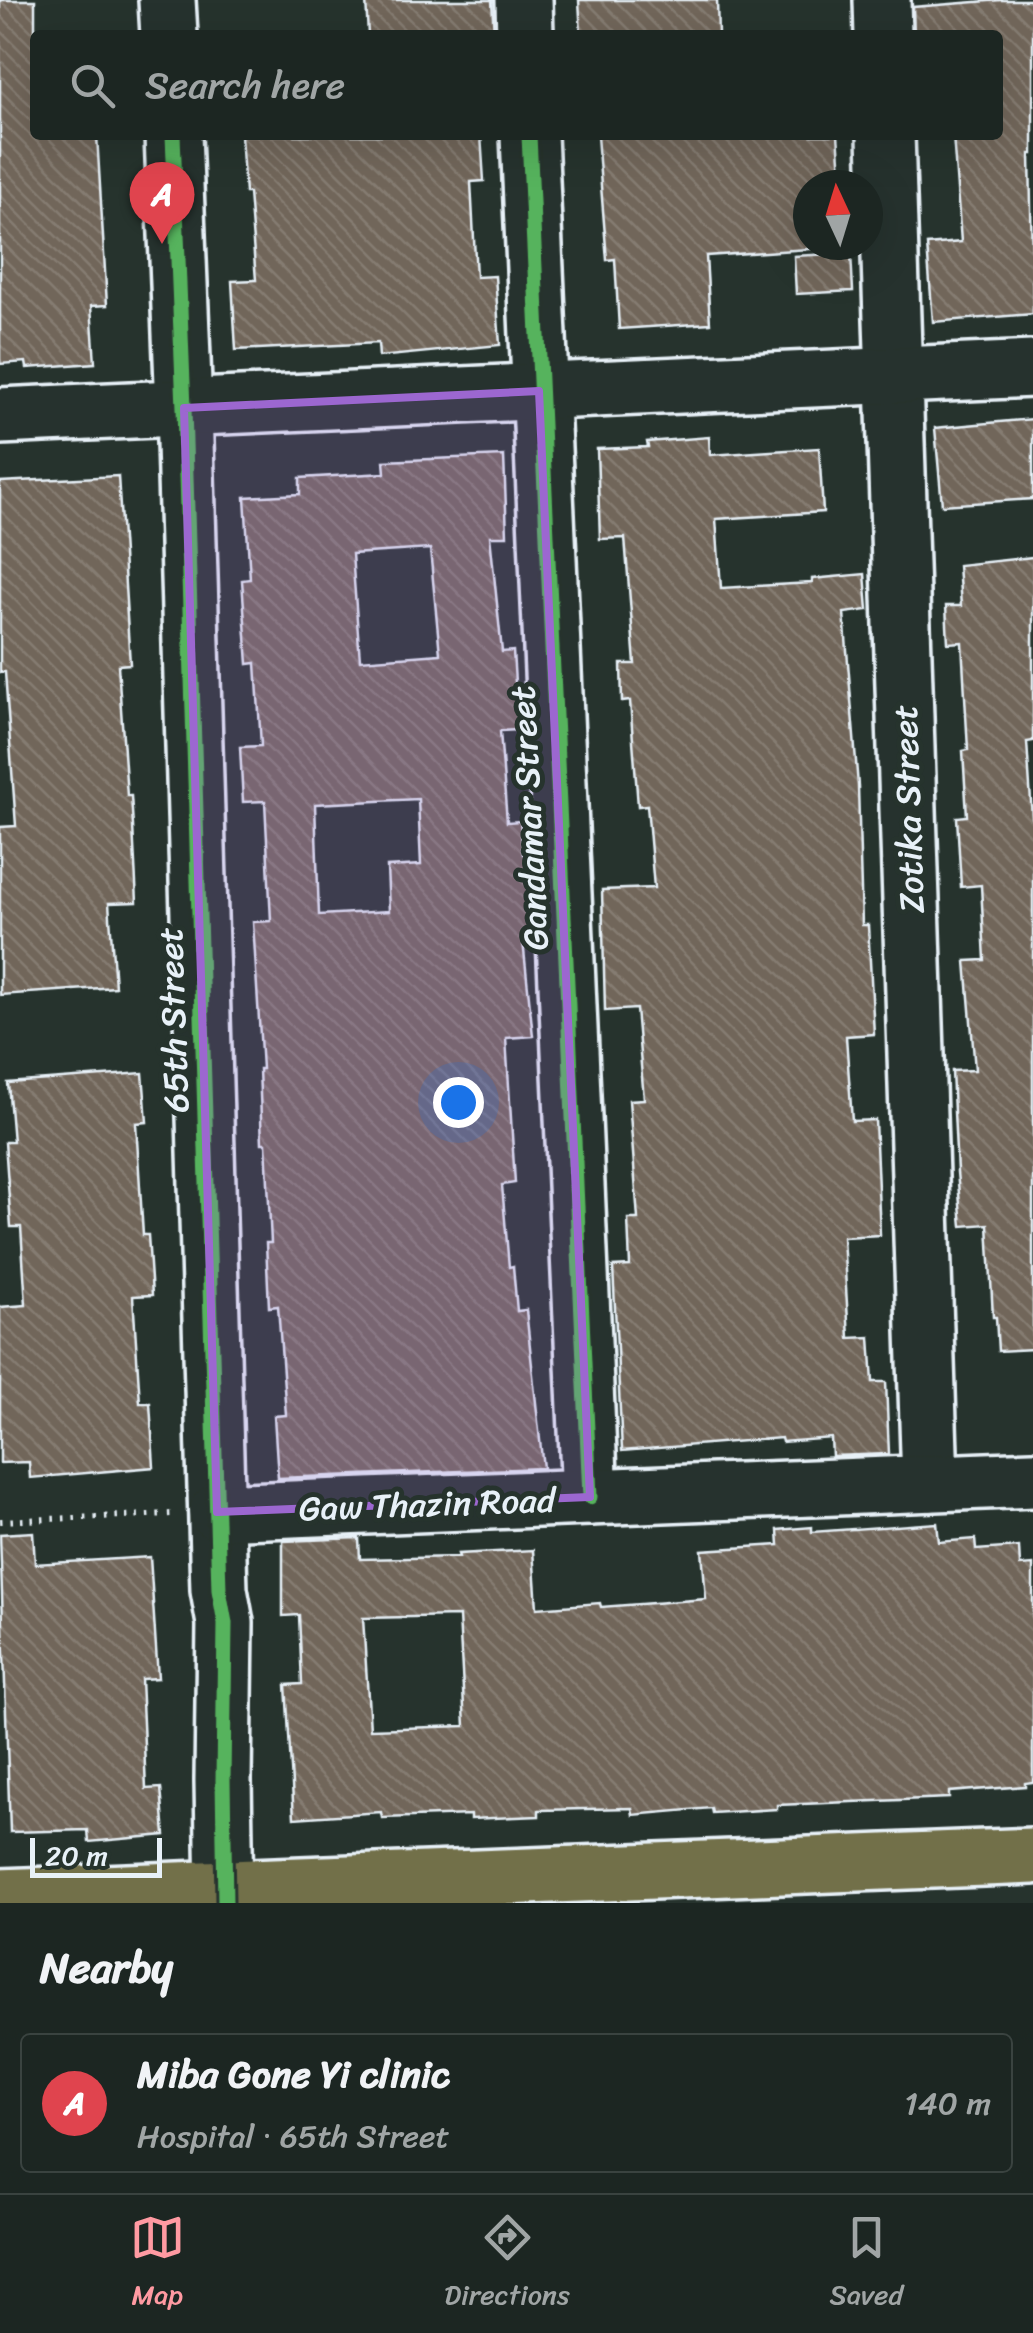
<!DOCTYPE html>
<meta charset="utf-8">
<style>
:root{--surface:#1c2622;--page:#252e2a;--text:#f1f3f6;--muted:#a0a5a5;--line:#3a4340;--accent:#ff9aa2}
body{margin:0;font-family:Sriracha,sans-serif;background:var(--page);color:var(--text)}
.compass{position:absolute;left:793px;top:170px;width:90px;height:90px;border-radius:50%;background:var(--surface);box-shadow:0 10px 40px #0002;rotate:356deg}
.scale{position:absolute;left:30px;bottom:25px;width:132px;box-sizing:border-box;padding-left:10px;border:5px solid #e8f1f8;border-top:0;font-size:28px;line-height:35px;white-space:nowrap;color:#e8f1f8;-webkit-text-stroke:8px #26332d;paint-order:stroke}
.you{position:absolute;left:458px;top:1102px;width:35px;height:35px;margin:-25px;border:8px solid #fff;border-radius:50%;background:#1a73e8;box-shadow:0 0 0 15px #1a73e833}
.badge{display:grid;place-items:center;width:65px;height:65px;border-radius:50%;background:var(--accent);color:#fff;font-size:32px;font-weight:700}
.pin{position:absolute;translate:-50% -82px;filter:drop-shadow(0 2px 5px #0008)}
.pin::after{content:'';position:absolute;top:52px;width:35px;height:30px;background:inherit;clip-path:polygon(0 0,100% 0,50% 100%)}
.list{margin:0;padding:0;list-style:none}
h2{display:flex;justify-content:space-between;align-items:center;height:130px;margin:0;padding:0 40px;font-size:42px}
h2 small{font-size:32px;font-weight:400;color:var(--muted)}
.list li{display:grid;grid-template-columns:65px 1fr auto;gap:30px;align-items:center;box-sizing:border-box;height:140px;margin:0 20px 20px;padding:0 20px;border:2px solid var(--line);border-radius:10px}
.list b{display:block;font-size:38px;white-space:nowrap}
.list p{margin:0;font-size:32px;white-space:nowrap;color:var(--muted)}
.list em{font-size:32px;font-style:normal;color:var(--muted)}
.icon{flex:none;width:55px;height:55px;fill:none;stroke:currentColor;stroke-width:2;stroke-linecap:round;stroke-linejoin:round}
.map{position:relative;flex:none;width:1033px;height:1903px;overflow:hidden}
.search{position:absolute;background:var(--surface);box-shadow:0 10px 40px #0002;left:30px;right:30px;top:30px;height:110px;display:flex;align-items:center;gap:25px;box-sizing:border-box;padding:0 35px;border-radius:10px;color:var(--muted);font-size:38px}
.sheet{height:290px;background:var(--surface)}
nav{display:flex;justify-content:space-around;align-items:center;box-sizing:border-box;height:140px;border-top:2px solid var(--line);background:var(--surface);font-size:28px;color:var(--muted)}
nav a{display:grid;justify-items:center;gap:5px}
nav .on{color:var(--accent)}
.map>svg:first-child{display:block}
.building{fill:url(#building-back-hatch);stroke:#e8f1f8;stroke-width:2.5;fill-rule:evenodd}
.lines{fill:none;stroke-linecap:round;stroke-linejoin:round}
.minor-casing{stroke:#e8f1f8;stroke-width:62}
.major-casing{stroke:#e8f1f8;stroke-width:62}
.path{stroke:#e8f1f8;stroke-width:6;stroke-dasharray:2.5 8;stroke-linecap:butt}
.minor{stroke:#26332d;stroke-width:55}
.major{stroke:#726f4a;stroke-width:55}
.cycleway-casing{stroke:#26332d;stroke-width:21}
.cycleway{stroke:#56b35d;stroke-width:15}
.marked{fill:#9c67d0;fill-opacity:0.2;stroke:#9c67d0;stroke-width:8;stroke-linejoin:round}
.labels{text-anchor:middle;stroke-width:10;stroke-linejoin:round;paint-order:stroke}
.street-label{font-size:35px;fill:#e8f1f8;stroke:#26332d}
</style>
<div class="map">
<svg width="1033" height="1903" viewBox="0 0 1033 1903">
<defs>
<pattern id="building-back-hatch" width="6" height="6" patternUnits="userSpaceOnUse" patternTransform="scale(2.5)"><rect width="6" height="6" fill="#71665a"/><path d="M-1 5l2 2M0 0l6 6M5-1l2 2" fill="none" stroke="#857c72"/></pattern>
</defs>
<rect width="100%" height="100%" fill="#26332d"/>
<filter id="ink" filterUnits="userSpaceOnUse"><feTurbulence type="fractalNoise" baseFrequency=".01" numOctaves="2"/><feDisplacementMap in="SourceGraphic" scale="20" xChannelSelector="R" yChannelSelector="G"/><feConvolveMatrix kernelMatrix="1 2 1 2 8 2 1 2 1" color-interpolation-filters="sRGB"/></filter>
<g filter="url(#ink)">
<g class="building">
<path d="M0,0H35V135H97L107,305L91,306L95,363L27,368L26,362L0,364Z"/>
<path d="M366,0H492L494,35H368Z"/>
<path d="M579,0H717L718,35H581Z"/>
<path d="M1001,0H1033V154H1030L1033,314L933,322L927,245L961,242L953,135H998V35H914L913,7Z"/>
<path d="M241,135H481L484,181L471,182L476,277L495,276L500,345L379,357L378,343L236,350L232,281L256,280L249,193H245Z"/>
<path d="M656,135V140L735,135H838L842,185H808V245H822V248L706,256L710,323L619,329L615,259L607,260L597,136Z"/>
<path d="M851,253L853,291L796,294L794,256Z"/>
<path d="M1033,419V499L942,505L935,428Z"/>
<path d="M709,437L710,455L819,448L823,512L716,519L721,588L812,583V579L865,574L868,610L844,613L858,786L862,925H868L874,1034L846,1036L852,1121L875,1120L880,1235L843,1237L849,1338L870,1337L873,1382H886L889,1454L832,1456L831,1438L782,1442L781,1438L622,1451L613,1267L630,1266L628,1219H638L629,1100L644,1099L636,1009L605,1011L602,890L654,888L647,805L638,806L630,701L622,702L621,664H635L625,538L600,539L597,449L648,447L647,442Z"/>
<path d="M504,456L507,536H490L502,652L513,651L518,730L500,731L507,822L520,821L523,854H526L530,930L522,931L533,1036L506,1038L515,1183L502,1185L509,1267L513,1266L517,1311L526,1310L543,1468L278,1478L274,1416L286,1415L278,1306L269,1307L266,1243H271L266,1143H262L259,1069H262L253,922L271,921L265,801L243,802L240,747L261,746L256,663L248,664L242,580L250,579L245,497L300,494V478L385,473L384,461ZM430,549L440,654L360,660L352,554ZM418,799L421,865L387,867L389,911L319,915L315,804Z"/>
<path d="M118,476L130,664L118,665L127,796H131L133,826L137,902L109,903L115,987L0,995V827L16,826L5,672H0V482Z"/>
<path d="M1033,557V741L1027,742L1033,832V1349L998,1351L996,1317H993L988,1224L962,1226L957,1172L952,1071L975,1070L966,961L985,960L981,885L961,887L957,817L967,816L963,751L968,750L962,642L948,643L946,606H961L958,565Z"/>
<path d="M143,1073L147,1122L136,1123L143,1235H148L152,1295L133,1296L140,1403H150L154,1467L30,1478L29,1462L0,1463V1307L26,1305L21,1227H11L5,1142H13L8,1083Z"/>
<path d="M937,1523L939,1542L975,1539L976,1550L1019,1547L1020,1566L1033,1565V1782L1025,1783V1786L949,1792V1798L777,1805V1809L712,1813L711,1808L633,1815L632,1808L539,1810V1816L471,1819V1815L382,1818L381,1812L294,1818L286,1685L302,1684L299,1615L283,1616V1541L359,1538L360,1559L459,1557L458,1554L533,1550L537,1608L600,1603L601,1607L706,1599L702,1550L779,1545L778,1530L812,1527V1532ZM459,1616L465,1726L370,1729L363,1618Z"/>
<path d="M33,1532L35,1564L150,1557L158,1678L141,1679L146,1789L161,1788L165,1835L89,1842L88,1830L10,1832L0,1534Z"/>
</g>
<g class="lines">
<g class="minor-casing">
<g id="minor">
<path d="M167,0L169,35"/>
<path d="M524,0L525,35"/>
<path d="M882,0L883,35"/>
<path d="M173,135L184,408L219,1590L225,1623L223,1780L225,1903"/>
<path d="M529,135L590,1497"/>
<path d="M886,135L930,1483"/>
<path d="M0,416L1033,369"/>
<path d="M217,1512L1033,1479"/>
</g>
</g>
<g class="major-casing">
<path id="major" d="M0,1897L1033,1856"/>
</g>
<path class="path" d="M0,1521L171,1514"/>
<use href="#minor" class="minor"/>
<use href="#major" class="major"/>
<g class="cycleway-casing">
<g id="cycleway">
<path d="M173,135L184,408L219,1590L225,1623L223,1780L225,1903"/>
<path d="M529,135L590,1497"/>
</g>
</g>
<use href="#cycleway" class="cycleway"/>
</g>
</g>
<path class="marked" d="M539,391L590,1497L217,1512L184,408Z"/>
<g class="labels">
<g class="street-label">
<text transform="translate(908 809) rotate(-92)" y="12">Zotika Street</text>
<text transform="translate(529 818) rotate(-93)" y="12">Gandamar Street</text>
<text transform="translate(173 1020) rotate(-92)" y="12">65th Street</text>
<text transform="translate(427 1504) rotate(-2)" y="12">Gaw Thazin Road</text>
</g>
</g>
</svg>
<svg class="compass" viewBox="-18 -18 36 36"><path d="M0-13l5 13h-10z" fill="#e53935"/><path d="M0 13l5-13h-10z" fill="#a0a5a5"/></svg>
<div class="scale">20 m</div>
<div class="you"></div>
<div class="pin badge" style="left:162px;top:244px;background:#e0444e">A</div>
<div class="search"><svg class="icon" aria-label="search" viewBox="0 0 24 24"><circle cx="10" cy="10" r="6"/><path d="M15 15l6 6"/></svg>Search here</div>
</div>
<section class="sheet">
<h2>Nearby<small></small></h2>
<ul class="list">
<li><span class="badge" style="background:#e0444e">A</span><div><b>Miba Gone Yi clinic</b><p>Hospital · 65th Street</p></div><em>140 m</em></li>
</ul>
</section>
<nav>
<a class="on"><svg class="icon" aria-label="map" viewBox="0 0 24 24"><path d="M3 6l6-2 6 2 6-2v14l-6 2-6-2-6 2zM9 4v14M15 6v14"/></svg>Map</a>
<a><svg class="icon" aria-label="directions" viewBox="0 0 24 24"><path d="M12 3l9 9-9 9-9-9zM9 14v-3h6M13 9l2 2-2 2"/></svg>Directions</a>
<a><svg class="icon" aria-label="saved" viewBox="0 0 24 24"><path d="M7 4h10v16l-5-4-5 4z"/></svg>Saved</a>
</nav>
